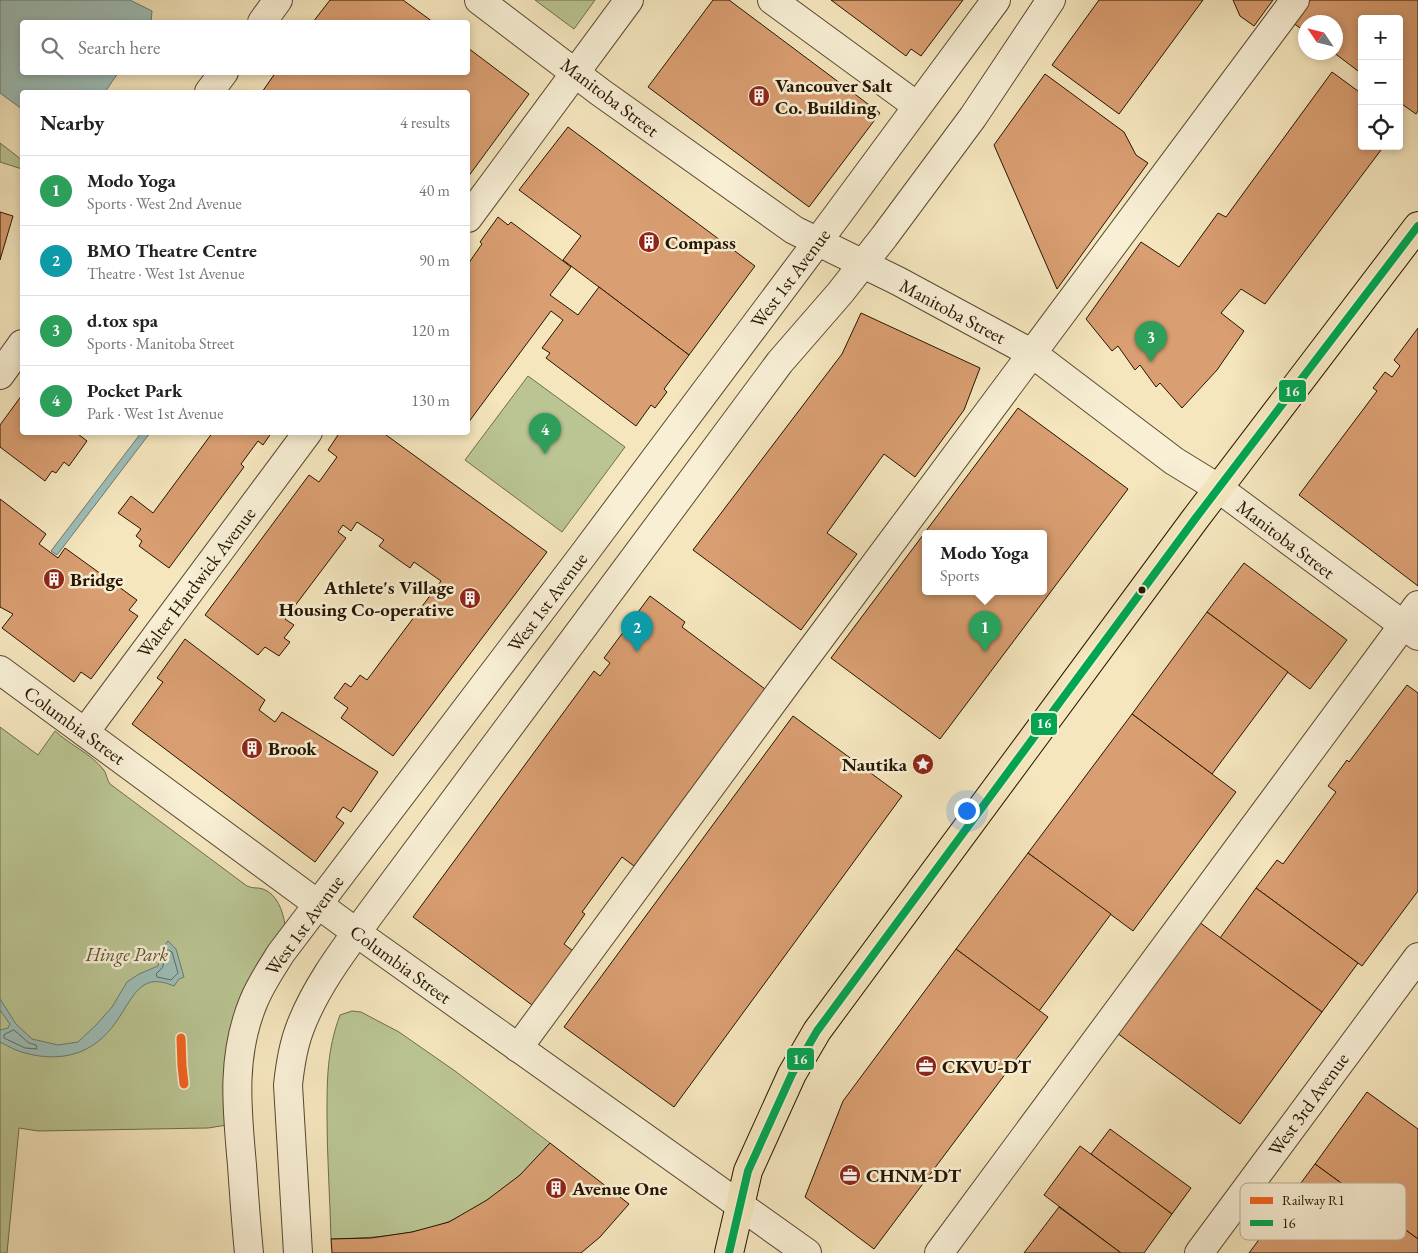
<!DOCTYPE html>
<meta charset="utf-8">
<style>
:root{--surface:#fff;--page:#f6f6f6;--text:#222;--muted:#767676;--line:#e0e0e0;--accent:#2563eb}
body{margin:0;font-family:"EB Garamond",serif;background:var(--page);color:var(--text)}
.controls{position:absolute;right:15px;top:15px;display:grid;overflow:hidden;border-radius:5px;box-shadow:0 2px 8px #0003}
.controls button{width:45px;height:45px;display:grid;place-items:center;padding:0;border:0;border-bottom:1px solid var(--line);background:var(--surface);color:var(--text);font:25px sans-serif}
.compass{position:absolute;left:1298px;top:15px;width:45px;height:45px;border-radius:50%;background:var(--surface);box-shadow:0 2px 8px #0003;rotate:305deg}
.you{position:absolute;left:966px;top:810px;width:18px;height:18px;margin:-12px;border:4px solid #fff;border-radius:50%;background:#1a73e8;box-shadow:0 0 0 8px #1a73e833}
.badge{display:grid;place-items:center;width:32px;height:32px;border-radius:50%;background:var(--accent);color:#fff;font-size:16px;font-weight:700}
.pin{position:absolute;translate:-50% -41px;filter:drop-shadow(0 1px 2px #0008)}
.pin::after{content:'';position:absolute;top:26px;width:18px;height:15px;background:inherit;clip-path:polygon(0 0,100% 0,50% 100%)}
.popup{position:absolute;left:922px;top:530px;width:125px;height:65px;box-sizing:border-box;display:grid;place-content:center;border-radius:5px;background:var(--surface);filter:drop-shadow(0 1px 4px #0005);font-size:16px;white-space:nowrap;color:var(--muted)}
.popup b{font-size:19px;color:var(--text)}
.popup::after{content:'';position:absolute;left:50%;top:100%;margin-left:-10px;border:10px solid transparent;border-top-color:var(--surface)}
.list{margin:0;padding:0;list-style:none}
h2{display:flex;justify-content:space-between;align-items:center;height:65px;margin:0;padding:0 20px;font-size:21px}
h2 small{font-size:16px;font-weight:400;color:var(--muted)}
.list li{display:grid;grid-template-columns:32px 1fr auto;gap:15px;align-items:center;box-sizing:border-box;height:70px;padding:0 20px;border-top:1px solid var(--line)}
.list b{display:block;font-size:19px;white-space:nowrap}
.list p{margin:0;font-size:16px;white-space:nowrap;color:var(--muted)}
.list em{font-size:16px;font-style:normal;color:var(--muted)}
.icon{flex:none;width:28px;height:28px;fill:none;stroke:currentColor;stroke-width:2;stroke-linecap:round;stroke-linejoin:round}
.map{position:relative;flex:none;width:1418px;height:1253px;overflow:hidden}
.search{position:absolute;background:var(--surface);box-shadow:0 2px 8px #0003;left:20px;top:20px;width:450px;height:55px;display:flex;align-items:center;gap:12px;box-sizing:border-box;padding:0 18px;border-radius:5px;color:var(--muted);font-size:19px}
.panel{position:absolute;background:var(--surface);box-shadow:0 2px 8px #0003;left:20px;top:90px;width:450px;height:345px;border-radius:5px}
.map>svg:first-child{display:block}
.green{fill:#bac593;stroke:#706d4a}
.water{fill:#9dbeb8;stroke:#6d7a6e}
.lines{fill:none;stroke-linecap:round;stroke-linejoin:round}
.shore{stroke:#626a5c;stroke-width:1}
.building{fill:#d99e71;stroke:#261500;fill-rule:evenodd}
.minor-casing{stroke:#5a4930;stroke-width:30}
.major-casing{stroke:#261500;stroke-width:30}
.minor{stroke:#f8efd5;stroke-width:28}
.major{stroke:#f5e6be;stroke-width:28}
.bus-1-casing{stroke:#f8efd5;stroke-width:11}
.bus-1{stroke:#00a651;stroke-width:8}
.rail-1-casing{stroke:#f8efd5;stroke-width:12}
.rail-1{stroke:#f26522;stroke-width:9}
.bus-dot{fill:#261500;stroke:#f8efd5;stroke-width:2}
.labels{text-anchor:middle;stroke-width:5;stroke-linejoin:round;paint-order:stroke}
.poi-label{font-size:19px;font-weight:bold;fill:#261500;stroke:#f8efd5;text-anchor:start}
.street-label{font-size:19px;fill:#261500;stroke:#f8efd5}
.park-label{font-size:19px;font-style:italic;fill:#5a5333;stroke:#f8efd5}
.key{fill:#f8efd5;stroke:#b9ae95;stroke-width:1}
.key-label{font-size:14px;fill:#261500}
.line-badge{stroke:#f8efd5;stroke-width:2}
.badge-label{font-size:14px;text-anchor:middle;font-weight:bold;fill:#fff}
</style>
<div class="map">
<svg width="1418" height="1253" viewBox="0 0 1418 1253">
<rect width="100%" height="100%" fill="#f5e6be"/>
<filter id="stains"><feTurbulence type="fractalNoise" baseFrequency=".004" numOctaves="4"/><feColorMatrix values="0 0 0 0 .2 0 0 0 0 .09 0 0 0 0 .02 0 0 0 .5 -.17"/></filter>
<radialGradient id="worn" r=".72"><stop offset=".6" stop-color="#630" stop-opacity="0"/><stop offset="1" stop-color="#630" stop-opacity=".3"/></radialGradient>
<g class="green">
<path d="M535,0H595L574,29Z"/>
<path d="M0,143L22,160V169L0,162Z"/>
<path d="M528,376L625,447L562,532L465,460Z"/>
<path d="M0,727L38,755L55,731C70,745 90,753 103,769C107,773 106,779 110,784L247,886C253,889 257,887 263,889C277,894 283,911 285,925L227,1125L208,1128L38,1131L19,1128L7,1253H0Z"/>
<path d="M352,1011L361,1012L399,1032L455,1071L550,1143C540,1154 530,1167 519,1177C499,1193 472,1213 448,1222C411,1236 370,1238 331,1239C330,1198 327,1157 327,1116C327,1079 327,1050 340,1015Z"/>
</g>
<g class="water">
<path d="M0,0H130L152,11L151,22H22V72L118,73L105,92H22V109L0,93Z"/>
<path d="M141,433H150L57,555L51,551Z"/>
<path d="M168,941L176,949L184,977L179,979L174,986C164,982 154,979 144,985C132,993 125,1010 116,1022C94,1054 62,1063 25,1053C16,1051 8,1046 0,1042V1030L8,1028L10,1024L0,1010V999L16,1024L32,1039L58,1045L78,1042L96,1025L112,1007L127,982L139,974L158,966L161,950Z"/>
</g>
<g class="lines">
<g class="shore">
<path d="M168,950L172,952L178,973L171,980L157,977L156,974L162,968Z"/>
<path d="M14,1030L29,1043L36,1045L37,1049L25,1048L4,1038V1035Z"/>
</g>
</g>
<g class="building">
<path d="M330,0H403L433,22H313Z"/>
<path d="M713,0H729L880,113L809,207L648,87Z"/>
<path d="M831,0H963L921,56L911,49L906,56Z"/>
<path d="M1099,0H1203L1119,114L1052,65Z"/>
<path d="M1233,0H1273L1254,26L1240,16Z"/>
<path d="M1310,0H1418V111L1416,114L1399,102V19H1362V74L1333,52H1336V22H1306V32L1293,23Z"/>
<path d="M468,48L529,94L468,177V92H262L276,72H468Z"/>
<path d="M1332,72L1362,94V146H1384L1265,304L1241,289L1221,313L1244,331L1217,370L1182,408L1160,383L1156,387L1140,365L1135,370L1118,346L1112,351L1086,319L1141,242L1179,267L1218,213L1226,217Z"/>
<path d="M1045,74L1124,132L1136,155L1148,163L1057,289L994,145Z"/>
<path d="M568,127L755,266L689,355L563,260L581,236L519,190Z"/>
<path d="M0,212L13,216L0,260Z"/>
<path d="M498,217L508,225L511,222L571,267L550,295L578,315L599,287L689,355L664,389L667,392L655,408L651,405L636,426L546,358L550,353L542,348L563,320L551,311L468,423V264L482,244L480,242Z"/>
<path d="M861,313L980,368L964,410L915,477L884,454L827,533L857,554L801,630L693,550L842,354Z"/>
<path d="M1418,328V586L1299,495L1377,391L1373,388L1385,372L1392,377L1400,366L1394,360Z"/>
<path d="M22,395V432H80L78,434L87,441L69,466L64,462L56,473L52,471L45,481L0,447V425Z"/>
<path d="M1018,408L1128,489L940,739L831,658ZM926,533H1044V591H926Z"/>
<path d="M213,432H272L263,445L258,441L241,464L244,467L169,568L139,546L142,541L136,536L141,529L118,513L131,496L153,513Z"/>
<path d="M340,432H382L547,552L393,756L341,718L348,708L334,698L345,683L351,687L360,675L367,680L441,581L414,562L410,568L379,546L384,540L357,522L351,531L343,525L338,532L346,538L285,619L294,625L284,638L290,642L279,656L265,647L258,655L205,615L309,475L319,482L337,457L328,450Z"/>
<path d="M0,499L46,534L39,544L58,558L65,548L137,600L129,610L138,616L91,679L81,672L74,682L2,628L13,614L0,607Z"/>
<path d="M1244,563L1347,640L1310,689L1207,612Z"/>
<path d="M650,596L685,622L682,627L765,689L634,866L622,857L582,912L585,914L564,944L573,951L532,1005L413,917L594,671L600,676L610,663L604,658Z"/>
<path d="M1207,612L1288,672L1212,774L1132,714Z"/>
<path d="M185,639L265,700L259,710L275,722L282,712L378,772L351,812L343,807L336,817L344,823L315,862L132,724L163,682L157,678Z"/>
<path d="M1407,685L1418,693V891L1362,966L1256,888L1277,860L1283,864L1336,792L1328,786L1347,760L1349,762Z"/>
<path d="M1132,714L1236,792L1133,931L1028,853Z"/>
<path d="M793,716L902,796L674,1107L564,1027Z"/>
<path d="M1028,853L1111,914L1039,1011L956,949Z"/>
<path d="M1256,888L1358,963L1322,1012L1220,938Z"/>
<path d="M1199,922L1322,1012L1240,1124L1117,1033Z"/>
<path d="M956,949L1048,1017L874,1249L805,1197L843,1101Z"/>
<path d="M1367,1092L1418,1129V1239L1315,1164Z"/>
<path d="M1110,1129L1191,1188L1172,1214L1091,1154Z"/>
<path d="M550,1143L629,1204L600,1237L581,1253H332L331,1239L371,1238L412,1232L449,1222L487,1200L520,1175Z"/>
<path d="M1080,1146L1172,1214L1144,1253H1121L1044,1195Z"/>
<path d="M1315,1164L1418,1239V1253H1249Z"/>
<path d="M1059,1207L1121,1253H1024Z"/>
</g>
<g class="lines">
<g class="minor-casing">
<g id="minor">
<path d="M479,0L600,92L794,230L898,281L1033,354L1174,461L1218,488L1418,636"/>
<path d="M772,0L917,106"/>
<path d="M262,22L278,0"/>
<path d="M209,92L224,72"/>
<path d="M468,218L629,0"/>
<path d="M0,375L22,344"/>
<path d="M0,670L357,933L807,1253"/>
<path d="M85,732L308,432"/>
<path d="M518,1048L789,680L1295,0"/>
<path d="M249,1253C246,1224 244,1194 242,1165C237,1109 231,1057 253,1003C260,985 271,969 281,953L583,555L836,217L996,0"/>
<path d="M298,1253L288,1085C290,1066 293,1046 300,1028C316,985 346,947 373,910L780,362L840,293L884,237L973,117L1051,0"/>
<path d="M939,1253L1418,605"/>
<path d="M1199,1253L1418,957"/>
</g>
</g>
<g class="major-casing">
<path id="major" d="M729,1253L748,1171L792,1074L817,1031L1195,519L1418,226"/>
</g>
<use href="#minor" class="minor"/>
<use href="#major" class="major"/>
<g class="bus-1-casing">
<path id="bus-1" d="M729,1253L748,1171L792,1074L817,1031L1195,519L1418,226"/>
</g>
<use href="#bus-1" class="bus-1"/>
<g class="rail-1-casing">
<path id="rail-1" d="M181,1038L182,1066L184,1084"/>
</g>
<use href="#rail-1" class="rail-1"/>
</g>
<defs>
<g id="building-disc" transform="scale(1.125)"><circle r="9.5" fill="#8f2418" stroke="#f8efd5"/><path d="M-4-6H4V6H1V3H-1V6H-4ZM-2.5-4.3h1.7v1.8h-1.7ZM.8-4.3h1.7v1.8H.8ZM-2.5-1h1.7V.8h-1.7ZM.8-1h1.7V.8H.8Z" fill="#fff"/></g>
<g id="sight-disc" transform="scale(1.125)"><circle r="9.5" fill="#8f2418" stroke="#f8efd5"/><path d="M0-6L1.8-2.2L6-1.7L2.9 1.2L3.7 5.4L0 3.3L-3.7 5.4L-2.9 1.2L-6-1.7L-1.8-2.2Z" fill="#fff"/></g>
<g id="office-disc" transform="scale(1.125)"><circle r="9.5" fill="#8f2418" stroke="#f8efd5"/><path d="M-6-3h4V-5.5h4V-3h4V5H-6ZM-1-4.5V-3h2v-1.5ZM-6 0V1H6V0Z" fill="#fff"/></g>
</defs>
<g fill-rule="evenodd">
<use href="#building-disc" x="759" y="96"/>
<use href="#building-disc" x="649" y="242"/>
<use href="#building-disc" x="54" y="579"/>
<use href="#building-disc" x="470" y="598"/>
<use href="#building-disc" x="252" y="748"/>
<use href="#sight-disc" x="923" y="764"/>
<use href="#office-disc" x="926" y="1066"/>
<use href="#office-disc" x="850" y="1175"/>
<use href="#building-disc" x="556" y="1188"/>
</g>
<circle class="bus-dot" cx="1142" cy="590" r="4.5"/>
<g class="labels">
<g class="poi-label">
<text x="775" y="92">Vancouver Salt<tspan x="775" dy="22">Co. Building</tspan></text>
<text x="665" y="249">Compass</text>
<text x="70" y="586">Bridge</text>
<text x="454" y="594" text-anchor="end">Athlete's Village<tspan x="454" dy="22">Housing Co-operative</tspan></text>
<text x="268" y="755">Brook</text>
<text x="907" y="771" text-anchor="end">Nautika</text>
<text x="942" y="1073">CKVU-DT</text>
<text x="866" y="1182">CHNM-DT</text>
<text x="572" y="1195">Avenue One</text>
</g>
<g class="street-label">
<text transform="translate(610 97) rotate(37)" y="7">Manitoba Street</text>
<text transform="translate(790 278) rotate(-53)" y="7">West 1st Avenue</text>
<text transform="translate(953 311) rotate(28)" y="7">Manitoba Street</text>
<text transform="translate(1286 539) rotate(37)" y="7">Manitoba Street</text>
<text transform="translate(196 582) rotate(-53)" y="7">Walter Hardwick Avenue</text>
<text transform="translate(547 602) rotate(-53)" y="7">West 1st Avenue</text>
<text transform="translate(75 725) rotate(36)" y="7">Columbia Street</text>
<text transform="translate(304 925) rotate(-54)" y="7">West 1st Avenue</text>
<text transform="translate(401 964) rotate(36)" y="7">Columbia Street</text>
<text transform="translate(1308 1104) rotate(-54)" y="7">West 3rd Avenue</text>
</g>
<g class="park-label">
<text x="127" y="961">Hinge Park</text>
</g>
</g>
<rect x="1240" y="1183" width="166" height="57" rx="8" class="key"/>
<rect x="1250" y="1197" width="23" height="7" fill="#f26522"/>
<rect x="1250" y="1220" width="23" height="6" fill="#00a651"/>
<g class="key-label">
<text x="1282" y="1205">Railway R1</text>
<text x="1282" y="1228">16</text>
</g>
<g class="line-badge">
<rect x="1278" y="379" width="29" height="24" rx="5" fill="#00a651"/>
<rect x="1030" y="712" width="28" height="24" rx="5" fill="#00a651"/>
<rect x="786" y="1047" width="29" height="24" rx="5" fill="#00a651"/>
</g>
<g class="badge-label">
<text x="1292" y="396">16</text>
<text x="1044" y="728">16</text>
<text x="800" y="1064">16</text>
</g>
<rect width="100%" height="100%" filter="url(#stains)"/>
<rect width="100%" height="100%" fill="url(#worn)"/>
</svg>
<div class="controls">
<button>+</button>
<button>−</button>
<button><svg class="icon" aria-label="locate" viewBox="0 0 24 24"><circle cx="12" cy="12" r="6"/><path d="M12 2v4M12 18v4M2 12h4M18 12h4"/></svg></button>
</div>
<svg class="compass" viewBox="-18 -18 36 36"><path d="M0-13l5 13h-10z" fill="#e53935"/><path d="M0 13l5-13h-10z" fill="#767676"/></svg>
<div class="you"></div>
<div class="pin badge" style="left:985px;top:652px;background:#2e9e5b">1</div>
<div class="popup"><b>Modo Yoga</b>Sports</div>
<div class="pin badge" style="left:637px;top:652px;background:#0f9aa8">2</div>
<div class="pin badge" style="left:1151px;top:362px;background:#2e9e5b">3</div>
<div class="pin badge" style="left:545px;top:454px;background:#2e9e5b">4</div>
<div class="search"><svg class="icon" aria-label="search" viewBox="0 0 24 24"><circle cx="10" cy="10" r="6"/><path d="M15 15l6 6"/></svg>Search here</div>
<section class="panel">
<h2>Nearby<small>4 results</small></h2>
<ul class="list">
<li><span class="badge" style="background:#2e9e5b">1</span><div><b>Modo Yoga</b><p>Sports · West 2nd Avenue</p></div><em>40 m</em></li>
<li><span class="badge" style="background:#0f9aa8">2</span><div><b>BMO Theatre Centre</b><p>Theatre · West 1st Avenue</p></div><em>90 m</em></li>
<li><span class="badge" style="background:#2e9e5b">3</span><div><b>d.tox spa</b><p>Sports · Manitoba Street</p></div><em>120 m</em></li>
<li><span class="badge" style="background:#2e9e5b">4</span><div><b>Pocket Park</b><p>Park · West 1st Avenue</p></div><em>130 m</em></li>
</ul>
</section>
</div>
